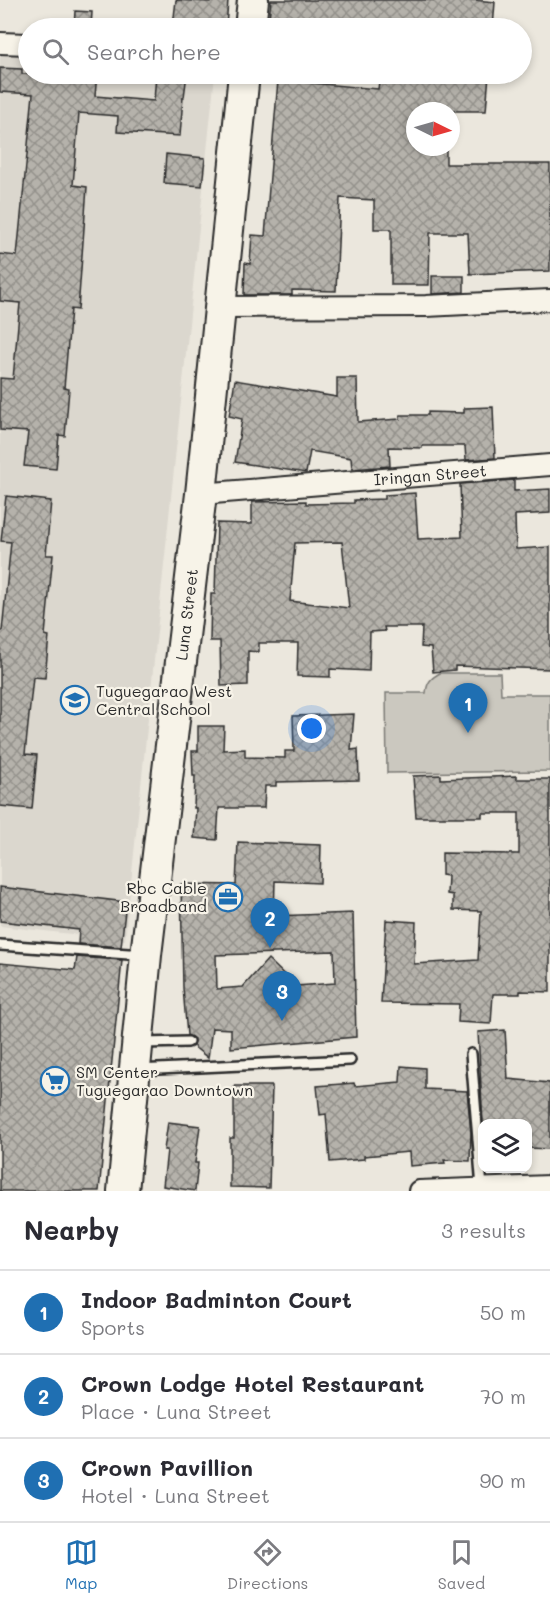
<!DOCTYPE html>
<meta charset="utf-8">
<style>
:root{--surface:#fff;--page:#f7f7f7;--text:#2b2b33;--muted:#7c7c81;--line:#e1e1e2;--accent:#1f6fb2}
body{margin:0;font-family:Mali,sans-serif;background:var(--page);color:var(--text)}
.controls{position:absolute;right:18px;bottom:18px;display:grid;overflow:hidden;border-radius:12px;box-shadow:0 3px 9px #0003}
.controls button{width:54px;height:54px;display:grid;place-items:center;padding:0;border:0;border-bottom:2px solid var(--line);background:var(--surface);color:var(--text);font:30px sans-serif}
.compass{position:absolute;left:406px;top:102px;width:54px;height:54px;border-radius:50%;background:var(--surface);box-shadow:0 3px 9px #0003;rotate:95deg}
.you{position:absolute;left:312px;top:729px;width:21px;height:21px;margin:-15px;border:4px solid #fff;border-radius:50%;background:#1a73e8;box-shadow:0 0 0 9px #1a73e833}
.badge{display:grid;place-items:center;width:39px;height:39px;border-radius:50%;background:var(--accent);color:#fff;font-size:20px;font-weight:700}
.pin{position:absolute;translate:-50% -50px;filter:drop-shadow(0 2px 3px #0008)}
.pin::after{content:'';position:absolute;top:32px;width:21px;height:18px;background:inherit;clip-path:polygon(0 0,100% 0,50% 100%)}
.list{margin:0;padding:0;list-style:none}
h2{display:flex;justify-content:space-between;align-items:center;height:78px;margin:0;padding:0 24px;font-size:26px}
h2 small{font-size:20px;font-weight:400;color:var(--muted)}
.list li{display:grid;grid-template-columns:39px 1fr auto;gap:18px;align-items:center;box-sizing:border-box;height:84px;padding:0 24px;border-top:2px solid var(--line)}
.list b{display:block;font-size:22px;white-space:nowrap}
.list p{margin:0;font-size:20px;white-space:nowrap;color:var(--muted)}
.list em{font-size:20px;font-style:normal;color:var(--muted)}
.icon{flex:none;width:33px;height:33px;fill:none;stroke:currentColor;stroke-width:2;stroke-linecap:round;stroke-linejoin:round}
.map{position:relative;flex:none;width:550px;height:1191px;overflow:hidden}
.search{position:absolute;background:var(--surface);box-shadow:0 3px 9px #0003;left:18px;right:18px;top:18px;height:66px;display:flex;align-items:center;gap:15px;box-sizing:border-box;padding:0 21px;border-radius:33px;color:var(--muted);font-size:22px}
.sheet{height:330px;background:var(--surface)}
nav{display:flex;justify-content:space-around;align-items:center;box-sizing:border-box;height:84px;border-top:2px solid var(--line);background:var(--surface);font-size:16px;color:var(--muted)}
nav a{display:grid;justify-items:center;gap:3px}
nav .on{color:var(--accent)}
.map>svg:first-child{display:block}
.built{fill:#dbd7ce}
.grass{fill:#cbc8bf;stroke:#7b7a75;stroke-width:1.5}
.building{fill:url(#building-cross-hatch);stroke:#2b2b2b;stroke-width:1.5;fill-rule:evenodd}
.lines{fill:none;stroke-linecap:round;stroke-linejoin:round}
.lane-casing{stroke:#2b2b2b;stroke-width:14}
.street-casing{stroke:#2b2b2b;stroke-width:24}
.primary-casing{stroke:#2b2b2b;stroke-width:34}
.lane{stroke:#f7f3e8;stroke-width:9}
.street{stroke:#f7f3e8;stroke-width:20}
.primary{stroke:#f7f3e8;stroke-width:30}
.labels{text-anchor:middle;stroke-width:4.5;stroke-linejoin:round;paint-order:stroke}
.street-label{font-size:16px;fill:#2b2b2b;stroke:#f7f3e8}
.poi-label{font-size:16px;fill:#2b2b2b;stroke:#f7f3e8;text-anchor:start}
</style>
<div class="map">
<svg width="550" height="1191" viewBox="0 0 550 1191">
<defs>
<pattern id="building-cross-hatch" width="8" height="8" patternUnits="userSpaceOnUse" patternTransform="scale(1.5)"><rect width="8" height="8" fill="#b5b2ab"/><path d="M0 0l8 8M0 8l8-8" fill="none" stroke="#93918b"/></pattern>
</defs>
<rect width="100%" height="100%" fill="#ebe7dd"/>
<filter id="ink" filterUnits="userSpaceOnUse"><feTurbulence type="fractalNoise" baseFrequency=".0167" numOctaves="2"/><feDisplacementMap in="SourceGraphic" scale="12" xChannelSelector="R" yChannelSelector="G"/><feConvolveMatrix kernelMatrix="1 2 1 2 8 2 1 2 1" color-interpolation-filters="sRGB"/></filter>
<g filter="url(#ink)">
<path class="built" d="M0,48L28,49V74H215L125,940L0,926Z"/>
<path class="grass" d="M440,673H500L501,694H550V771L387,773L386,693H426C427,682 431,678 440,673Z"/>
<g class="building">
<path d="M176,0L210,2V0H228L226,28L173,26Z"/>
<path d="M271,0H475L495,2L493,28H268Z"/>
<path d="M75,11L92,12L91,28H74Z"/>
<path d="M0,68L22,69V74H97L95,96L154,101L156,74H187L184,97H183L180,136L117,132L118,116L79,113L73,185L87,187L78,310L71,309L64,388L69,389L65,436L59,435L56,469L24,466L28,432L0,430V378L13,379L20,303L0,301V254L17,256L33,94L0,92Z"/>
<path d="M380,74H489L486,111H415V147H446V164H550V271L470,274L468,233H430L429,285H391V229H374V200L340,198L336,291L292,290V295H244L245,263L250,264L252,235L265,236L278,80L378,89Z"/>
<path d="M166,154L205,158L202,186L164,183Z"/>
<path d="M432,276H464V292L432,294Z"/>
<path d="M337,378H357L358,422L400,419V415H428V412L464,413V408L493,407L495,458L466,460L465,446H422V448L389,447L390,466L352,469L351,458L310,451L306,473L235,462L242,419L229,416L235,380L337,397Z"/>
<path d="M514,480V491L550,489V513L515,515L516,549L550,547V669L455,666V670L433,672L431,648L421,647L422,627H384L385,631L370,632L369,671L330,669V677L297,676L298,643H259V652L248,651V685L221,686L220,641H210L211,594H215L217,523L252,524V502L306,501V504L354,503V500L385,499V495L415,493L418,539L462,537L460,484ZM342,542L349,608L290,601L295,543Z"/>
<path d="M6,496L51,501L46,555H53L45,635L49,636L45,678L33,677L25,754L37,755L32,809L0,806V631H2L11,542L1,541Z"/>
<path d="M354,714L351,750L358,749L359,780L276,782V786H265L264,808H219L217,840L194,838L196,808H194L195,776H193L192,751H198V726H224L223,750L245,749V757L285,758V751H294L293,716Z"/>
<path d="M441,775V779L516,776V779H550V992L520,991V994H493L491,1024L458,1022L459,1004L381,1003L386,920L416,922L414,964L478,960L481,911L453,910V895L447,894L448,876L442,875V853L519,854V813H482V817H416L413,776Z"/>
<path d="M238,842L321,845L320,883L275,881L274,916L353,913L356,1037L231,1048V1029L212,1028L208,1058L193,1046L194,1039L187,1035L183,988L181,884L236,885ZM334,951L335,983L296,986L268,959L243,987L217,989L216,955Z"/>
<path d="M0,887L126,902L121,947L78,944L79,930L0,921Z"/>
<path d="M77,957L122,960L99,1191H0V963L75,970Z"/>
<path d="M505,1030L508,1079L550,1083V1149L528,1148V1121L483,1124L478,1032Z"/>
<path d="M401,1066L425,1068V1089L467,1091L471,1133L470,1161L444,1160L445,1163L410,1166L409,1152L364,1156V1159L330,1162L326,1114L320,1115L317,1086L354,1083L355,1086L400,1082Z"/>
<path d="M234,1086H272L269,1188L230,1187V1138H234Z"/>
<path d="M168,1122L200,1126L195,1163H198L195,1191L163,1186L167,1150H164Z"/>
</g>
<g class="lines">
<g class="lane-casing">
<g id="lane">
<path d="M354,74H363"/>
<path d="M0,945L143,955"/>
<path d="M142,1043L188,1042"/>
<path d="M471,1054L482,1188"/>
<path d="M137,1070L350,1060"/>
</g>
</g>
<g class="street-casing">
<g id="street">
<path d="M0,43L28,44"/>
<path d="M220,307L426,306L550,300"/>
<path id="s1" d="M201,494L550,465"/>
<path d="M419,1191L550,1186"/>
</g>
</g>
<g class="primary-casing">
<g id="primary">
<path d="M250,28L253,0"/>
<path id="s2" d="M123,1191L146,955L201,494L244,74"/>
</g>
</g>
<use href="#lane" class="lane"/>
<use href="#street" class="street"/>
<use href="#primary" class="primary"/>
</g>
</g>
<defs>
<g id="school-ring" transform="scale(1.5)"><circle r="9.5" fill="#f7f3e8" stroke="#1f6fb2" stroke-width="1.5"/><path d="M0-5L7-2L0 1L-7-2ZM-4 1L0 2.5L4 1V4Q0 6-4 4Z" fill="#1f6fb2"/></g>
<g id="office-ring" transform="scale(1.5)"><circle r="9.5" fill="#f7f3e8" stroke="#1f6fb2" stroke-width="1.5"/><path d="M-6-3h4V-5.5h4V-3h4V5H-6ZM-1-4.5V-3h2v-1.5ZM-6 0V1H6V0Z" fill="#1f6fb2"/></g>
<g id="supermarket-ring" transform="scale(1.5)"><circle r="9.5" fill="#f7f3e8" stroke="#1f6fb2" stroke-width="1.5"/><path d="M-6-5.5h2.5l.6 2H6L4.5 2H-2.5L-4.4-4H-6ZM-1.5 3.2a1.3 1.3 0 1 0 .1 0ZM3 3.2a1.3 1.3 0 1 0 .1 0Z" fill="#1f6fb2"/></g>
</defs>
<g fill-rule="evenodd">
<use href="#school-ring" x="75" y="700"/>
<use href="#office-ring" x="228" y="897"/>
<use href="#supermarket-ring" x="55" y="1081"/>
</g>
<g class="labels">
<g class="street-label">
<text dy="6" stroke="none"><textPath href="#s1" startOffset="230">Iringan Street</textPath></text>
<text dy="6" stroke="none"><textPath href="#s2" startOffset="580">Luna Street</textPath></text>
</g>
<g class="poi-label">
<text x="96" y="697">Tuguegarao West<tspan x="96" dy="18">Central School</tspan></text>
<text x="207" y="894" text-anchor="end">Rbc Cable<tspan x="207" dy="18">Broadband</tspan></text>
<text x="76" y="1078">SM Center<tspan x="76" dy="18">Tuguegarao Downtown</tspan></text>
</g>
</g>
</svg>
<div class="controls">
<button><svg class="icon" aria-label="layers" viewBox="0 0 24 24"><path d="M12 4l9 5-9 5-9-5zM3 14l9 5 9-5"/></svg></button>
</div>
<svg class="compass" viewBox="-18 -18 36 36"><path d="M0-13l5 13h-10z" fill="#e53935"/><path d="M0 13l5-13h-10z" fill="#7c7c81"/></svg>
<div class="you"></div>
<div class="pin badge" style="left:468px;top:733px">1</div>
<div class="pin badge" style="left:270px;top:948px">2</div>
<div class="pin badge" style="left:282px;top:1021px">3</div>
<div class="search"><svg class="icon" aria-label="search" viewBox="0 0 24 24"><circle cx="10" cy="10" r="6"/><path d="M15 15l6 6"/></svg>Search here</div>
</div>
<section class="sheet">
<h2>Nearby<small>3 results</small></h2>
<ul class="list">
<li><span class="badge">1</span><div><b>Indoor Badminton Court</b><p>Sports</p></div><em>50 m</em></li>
<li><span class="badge">2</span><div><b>Crown Lodge Hotel Restaurant</b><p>Place · Luna Street</p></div><em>70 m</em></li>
<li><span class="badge">3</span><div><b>Crown Pavillion</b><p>Hotel · Luna Street</p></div><em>90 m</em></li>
</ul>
</section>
<nav>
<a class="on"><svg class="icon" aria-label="map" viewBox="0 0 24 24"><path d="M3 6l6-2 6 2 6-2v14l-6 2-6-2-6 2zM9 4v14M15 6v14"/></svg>Map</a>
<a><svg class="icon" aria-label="directions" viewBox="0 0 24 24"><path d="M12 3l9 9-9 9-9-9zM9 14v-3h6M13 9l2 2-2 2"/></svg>Directions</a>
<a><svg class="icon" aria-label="saved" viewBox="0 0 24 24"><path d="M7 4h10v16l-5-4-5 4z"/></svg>Saved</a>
</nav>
